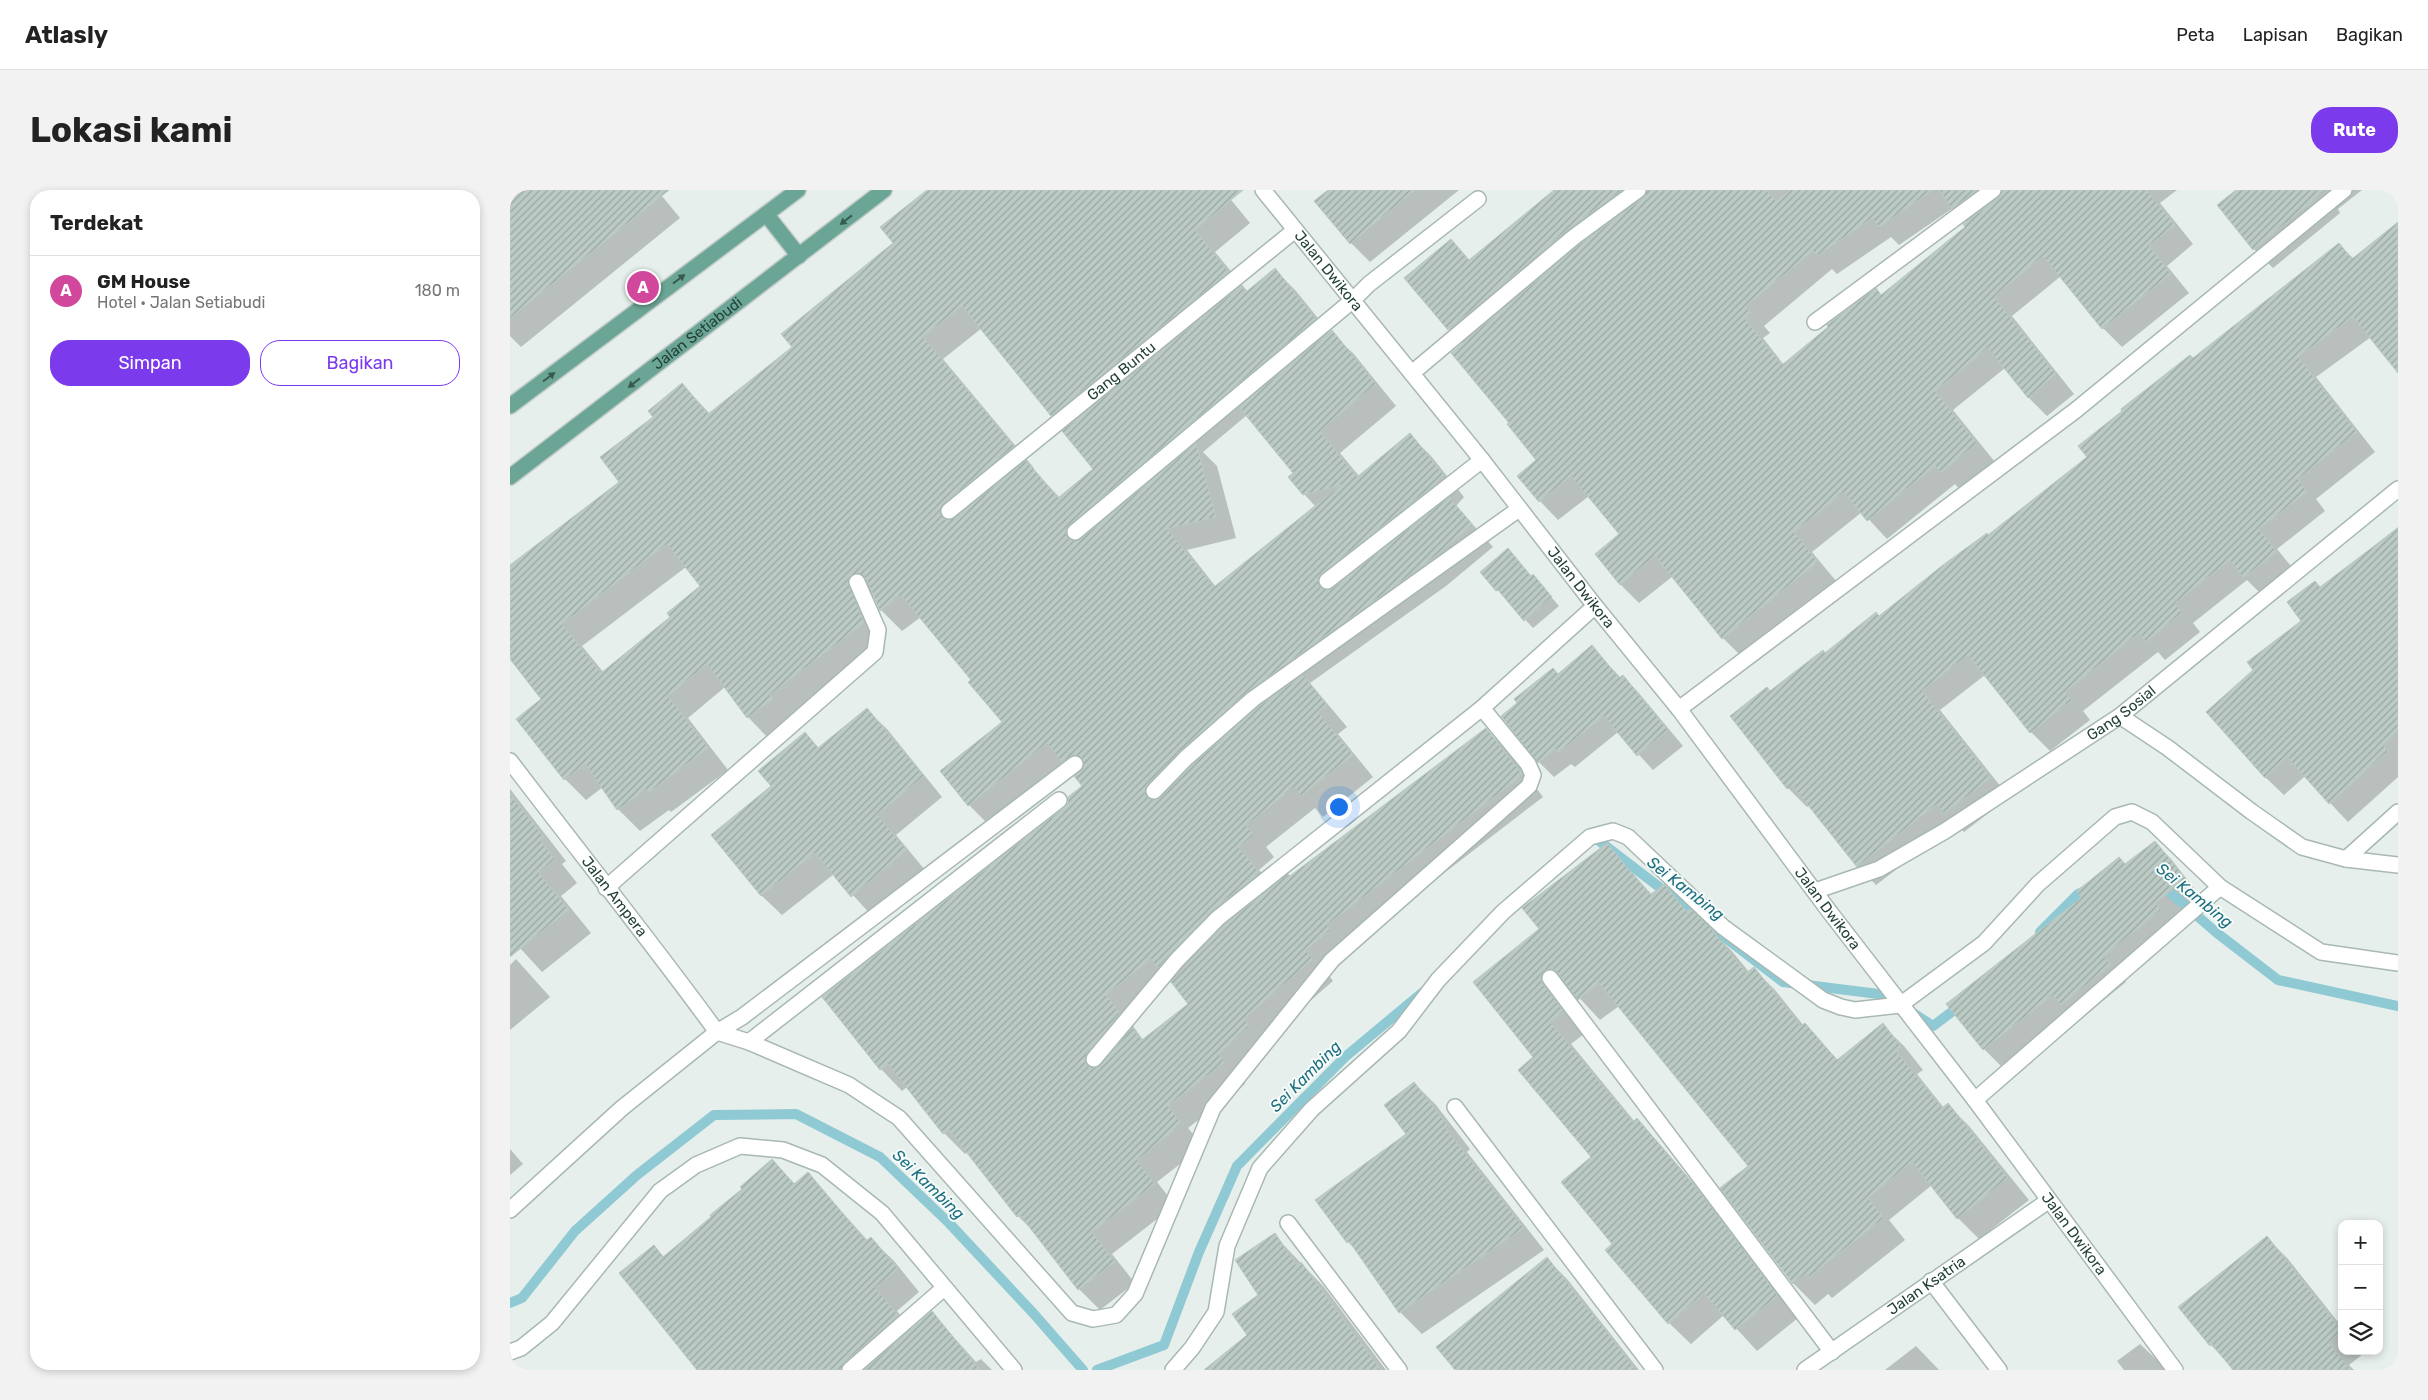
<!DOCTYPE html>
<html lang="id">
<meta charset="utf-8">
<style>
:root{--surface:#fff;--page:#f2f2f2;--text:#222;--muted:#767676;--line:#e0e0e0;--accent:#7c3aed}
body{margin:0;font-family:Rubik,sans-serif;background:var(--page);color:var(--text)}
.controls{position:absolute;right:15px;bottom:15px;display:grid;overflow:hidden;border-radius:10px;box-shadow:0 2px 8px #0003}
.controls button{width:45px;height:45px;display:grid;place-items:center;padding:0;border:0;border-bottom:1px solid var(--line);background:var(--surface);color:var(--text);font:25px sans-serif}
.you{position:absolute;left:828px;top:616px;width:18px;height:18px;margin:-12px;border:4px solid #fff;border-radius:50%;background:#1a73e8;box-shadow:0 0 0 8px #1a73e833}
.badge{display:grid;place-items:center;width:32px;height:32px;border-radius:50%;background:var(--accent);color:#fff;font-size:16px;font-weight:700}
.pin{position:absolute;translate:-50% -50%;border:2px solid #fff;box-shadow:0 1px 5px #0006}
.list{margin:0;padding:0;list-style:none}
h2{display:flex;justify-content:space-between;align-items:center;height:65px;margin:0;padding:0 20px;font-size:21px}
h2 small{font-size:16px;font-weight:400;color:var(--muted)}
.list li{display:grid;grid-template-columns:32px 1fr auto;gap:15px;align-items:center;box-sizing:border-box;height:70px;padding:0 20px;border-top:1px solid var(--line)}
.list b{display:block;font-size:19px;white-space:nowrap}
.list p{margin:0;font-size:16px;white-space:nowrap;color:var(--muted)}
.list em{font-size:16px;font-style:normal;color:var(--muted)}
.actions{display:flex;gap:10px;padding:15px 20px}
.actions a{flex:1;padding:11px 0;border:1px solid var(--accent);border-radius:20px;text-align:center;font-size:18px;color:var(--accent)}
.actions .main{background:var(--accent);color:#fff}
.icon{flex:none;width:28px;height:28px;fill:none;stroke:currentColor;stroke-width:2;stroke-linecap:round;stroke-linejoin:round}
.map{position:relative;flex:none;width:1888px;height:1180px;overflow:hidden;border-radius:20px}
header{display:flex;align-items:center;gap:30px;box-sizing:border-box;height:70px;padding:0 25px;background:var(--surface);border-bottom:1px solid var(--line)}
header strong{font-size:24px}
nav{display:flex;gap:28px;margin-inline-start:auto;font-size:18px}
.intro{display:flex;align-items:center;justify-content:space-between;box-sizing:border-box;height:120px;padding:0 30px}
h1{margin:0;font-size:35px}
.button{padding:12px 22px;border-radius:20px;background:var(--accent);color:#fff;font-size:18px;font-weight:700}
main{display:flex;gap:30px;padding:0 30px}
aside{flex:1;background:var(--surface);border-radius:20px;box-shadow:0 2px 8px #0003}
.map>svg:first-child{display:block}
.shadow{fill:#0003;fill-rule:evenodd}
.lines{fill:none;stroke-linecap:round;stroke-linejoin:round}
.stream{stroke:#8ec9d4;stroke-width:10}
.building{fill:url(#building-hatch);stroke:#b8c9c2;fill-rule:evenodd}
.lane-casing{stroke:#a8b8b2;stroke-width:18}
.street-casing{stroke:#a8b8b2;stroke-width:18}
.primary-casing{stroke:#c2cac8;stroke-width:18}
.lane{stroke:#fff;stroke-width:15}
.street{stroke:#fff;stroke-width:15}
.primary{stroke:#6aa596;stroke-width:15}
.oneway{fill:#365b51}
.labels{text-anchor:middle;stroke-width:4;stroke-linejoin:round;paint-order:stroke}
.street-label{font-size:15px;fill:#24423a;stroke:#f7fbf9}
.water-label{font-size:16px;font-style:italic;fill:#1c6f80;stroke:#f7fbf9}
</style>
<header>
<strong>Atlasly</strong>
<nav><a>Peta</a><a>Lapisan</a><a>Bagikan</a></nav>
</header>
<div class="intro"><h1>Lokasi kami</h1><a class="button">Rute</a></div>
<main>
<aside>
<h2>Terdekat<small></small></h2>
<ul class="list">
<li><span class="badge" style="background:#d1479c">A</span><div><b>GM House</b><p>Hotel · Jalan Setiabudi</p></div><em>180 m</em></li>
</ul>
<div class="actions"><a class="main">Simpan</a><a>Bagikan</a></div>
</aside>
<div class="map">
<svg width="1888" height="1180" viewBox="0 0 1888 1180">
<defs>
<pattern id="building-hatch" width="6" height="6" patternUnits="userSpaceOnUse" patternTransform="scale(1.25)"><rect width="6" height="6" fill="#bbcac4"/><path d="M-1 1l2-2M0 6l6-6M5 7l2-2" fill="none" stroke="#98a6a0"/></pattern>
</defs>
<rect width="100%" height="100%" fill="#e6efeb"/>
<g class="shadow">
<path d="M0,0H147L170,28L11,157L0,146Z"/>
<path d="M419,0H713L740,33L705,62L738,102L765,80L786,101L820,143L843,163L886,216L830,263L849,286L900,245L921,266L954,307L946,316L983,357L936,396L800,493L837,537L828,544L863,587L813,627L805,618L756,657L764,667L749,680L764,697L780,688L976,540L998,561L1033,607L838,757L816,782L823,791L754,851L729,886L735,894L678,938L693,956L647,992L665,1015L602,1064L625,1093L590,1120L569,1099L528,1046L508,1026L458,962L455,964L434,943L397,897L392,901L371,879L314,807L556,618L573,596L567,585L557,575L480,636L459,615L493,532L463,490L411,427L392,441L371,420L365,406L361,407L358,413L375,454L280,526L259,549L238,527L215,497L178,528L218,580L161,622L159,620L130,641L108,619L93,597L76,610L55,589L32,510L0,467V377L111,292L145,227L172,194L200,224L283,157L384,53ZM472,138L542,225L556,240L585,279L550,308L523,279L524,278L433,169ZM737,225L785,283L794,304L806,317L706,397L677,360L726,348L707,276L693,262ZM176,377L191,396L162,427L94,483L72,456ZM661,791L680,814L633,850L616,826Z"/>
<path d="M820,0H949L860,72L841,53Z"/>
<path d="M1046,0H1667L1650,13L1683,54L1657,76L1679,103L1612,157L1593,138L1551,86L1502,126L1564,204L1537,226L1518,207L1495,178L1443,220L1485,272L1451,301L1445,294L1377,349L1352,322L1302,362L1326,391L1232,467L1213,448L1163,386L1129,413L1110,394V345L1079,306L1048,330L1030,311L1028,270L1000,233L953,154L896,88L941,51L960,71ZM1443,18L1457,32L1456,38L1372,106L1274,175L1253,148L1260,143L1254,136L1322,79L1327,84L1381,47L1389,55Z"/>
<path d="M1728,0H1852L1828,19L1830,23L1763,78L1744,59Z"/>
<path d="M1888,34V181L1861,147L1806,187L1865,262L1806,309L1815,321L1767,359L1785,381L1753,406L1737,390L1683,433L1690,442L1655,470L1648,462L1573,521L1580,530L1540,561L1521,542L1475,485L1430,520L1499,607L1454,642L1446,634L1366,695L1348,676L1300,615L1297,617L1278,598L1260,502L1369,427L1478,346L1578,267L1684,169L1829,55L1844,69Z"/>
<path d="M1888,337V587L1838,632L1795,586L1774,605L1755,587L1744,480L1793,431L1811,398Z"/>
<path d="M971,382L1023,386L1049,416L1023,438Z"/>
<path d="M1082,457L1111,488L1113,487L1128,502L1173,556L1143,580L1108,542L1065,577L1061,574L1044,587L1029,572Z"/>
<path d="M357,520L377,539L432,607L386,645L415,680L362,726L324,684L272,725L252,706L203,645L263,597L295,543L309,558Z"/>
<path d="M0,599L56,671L52,674L67,693L51,706L81,743L32,782L0,747Z"/>
<path d="M1645,653L1661,669L1691,707L1609,784L1616,792L1568,831L1559,821L1491,876L1474,859L1438,815Z"/>
<path d="M1097,654L1142,705L1154,695L1221,760L1239,782L1244,779L1265,800L1294,836L1328,870L1372,835L1394,856L1413,880L1407,884L1434,918L1438,915L1459,936L1519,1010L1469,1049L1448,1028L1422,995L1379,1030L1395,1050L1322,1108L1318,1104L1305,1115L1283,1093L1239,976L1109,816L1090,830L1063,801H1056L1074,844L1061,854L1125,932L1127,930L1148,952L1209,1023L1288,1128L1247,1161L1214,1125L1181,1154L1159,1133L1104,1054L1083,968L1025,867L1031,739Z"/>
<path d="M6,769L40,807L0,840V775Z"/>
<path d="M904,893L926,915L960,959L957,962L1034,1060L912,1144L890,1122L850,1064L838,1052L898,944Z"/>
<path d="M0,959L13,974L0,985Z"/>
<path d="M262,971L285,994L298,984L358,1051L361,1049L384,1071L409,1102L387,1121L402,1140L422,1123L466,1172L471,1169L482,1180H187L144,1057L154,1067L234,999Z"/>
<path d="M764,1045L814,1097L876,1180H696L739,1146Z"/>
<path d="M1757,1048L1778,1069L1832,1137V1161H1850L1853,1164L1839,1175L1844,1180H1724L1701,1155Z"/>
<path d="M1037,1069L1057,1089L1129,1180H947Z"/>
<path d="M1630,1154L1647,1170L1654,1180H1614L1607,1171Z"/>
<path d="M1406,1156L1429,1180H1375Z"/>
</g>
<g class="lines">
<g class="stream">
<path d="M1081,648L1084,647L1273,792L1376,805L1384,810"/>
<path d="M1649,693L1707,743L1768,790L1888,816"/>
<path d="M1530,742L1568,704L1581,698"/>
<path d="M1400,821L1423,836L1451,815"/>
<path d="M0,1113L12,1108L65,1041L127,985L204,925L286,924L370,967L439,1033L524,1124L573,1180"/>
<path d="M587,1180L654,1155L689,1062L727,976L835,867L913,802"/>
</g>
</g>
<g class="building">
<path d="M0,0H159L0,128Z"/>
<path d="M417,0H733L685,40L719,82L541,226L452,116L413,147L504,256L433,314L430,322L435,330L445,328L516,270L548,308L583,279L552,241L731,96L736,102L765,78L806,129L559,335L556,339L558,348L562,351L571,349L686,253L706,327L657,339L704,397L831,295L793,305L778,287L783,283L729,217L822,140L866,194L810,241L847,287L900,243L934,285L926,292L927,293L811,384L808,388L809,396L814,400L823,398L939,307L963,335L914,375L737,502L670,561L637,595L635,603L638,608L642,610L650,608L682,575L749,516L793,485L817,515L808,522L843,565L791,606L784,597L736,636L744,645L729,658L750,683L701,721L648,778L641,769L596,805L610,823L577,863L575,872L578,876L583,878L591,875L622,838L632,850L678,814L661,792L714,735L778,684L780,686L976,538L1013,585L817,735L821,740L796,760L803,769L734,829L740,836L709,864L715,872L658,916L672,934L627,970L645,994L582,1042L605,1072L568,1100L510,1025L507,1027L439,940L433,944L378,874L370,880L312,807L555,617L558,613V607L572,596L564,586L573,578L572,568L563,565L552,572L537,553L458,616L430,581L492,532L458,492L461,490L391,405L370,421L356,388L348,383L340,386L338,391L354,433L260,505L263,509L237,528L197,474L158,506L198,558L139,602L137,599L107,620L75,574L54,590L6,529L31,509L0,469V375L109,292L90,267L143,227L138,221L172,193L198,224L282,157L271,144L383,53L370,37ZM157,354L190,396L157,423L160,427L91,483L52,434Z"/>
<path d="M818,0H905L840,54L804,11Z"/>
<path d="M1044,0H1112L1058,39L938,140L894,88L941,49L959,70Z"/>
<path d="M1137,0H1256L1266,11L1281,0H1423L1369,37L1362,28L1307,66L1303,61L1236,116L1241,124L1235,129L1272,175L1318,137L1317,135L1366,98L1371,105L1455,37L1453,34L1489,8L1492,0H1637L1665,35L1639,56L1661,84L1592,139L1533,66L1484,107L1546,184L1518,208L1478,158L1425,201L1467,253L1431,283L1425,276L1357,331L1334,302L1284,342L1308,372L1212,449L1145,366L1110,395L1085,364L1109,344L1061,286L1029,312L1007,286L1026,270L997,234L999,233L941,163L1070,54L1134,8Z"/>
<path d="M1429,0H1467L1442,19Z"/>
<path d="M1726,0H1816L1743,60L1707,15Z"/>
<path d="M1888,32V183L1843,127L1788,167L1847,242L1788,289L1797,302L1749,339L1767,362L1733,388L1720,370L1665,413L1672,423L1636,452L1629,443L1555,502L1562,510L1520,543L1458,465L1412,501L1481,588L1434,624L1427,614L1347,677L1282,595L1277,599L1220,526L1257,497L1260,501L1313,460L1315,463L1366,422L1369,426L1433,375L1477,343L1478,345L1577,267L1568,256L1612,221L1611,219L1680,165L1683,168L1829,53L1842,69Z"/>
<path d="M1888,338V542L1873,555L1878,561L1819,614L1777,567L1755,588L1696,522L1743,480L1737,472L1791,431L1777,412L1805,391L1810,397Z"/>
<path d="M998,358L1021,386L1023,384L1042,407L1014,431L988,400L986,401L970,382Z"/>
<path d="M1082,455L1109,488L1113,485L1158,540L1127,566L1094,526L1048,563L1045,559L1028,573L991,526L1007,513L1004,509L1043,478L1048,484Z"/>
<path d="M357,518L414,586L367,625L397,660L341,707L305,663L251,706L201,645L261,596L248,581L295,542L308,558Z"/>
<path d="M0,604L34,647L30,650L45,669L29,683L59,720L0,767Z"/>
<path d="M1645,651L1676,689L1646,713L1651,720L1594,766L1601,775L1551,815L1543,805L1473,860L1436,814L1571,708L1567,701L1609,667L1615,674Z"/>
<path d="M1097,653L1140,705L1154,694L1177,722L1180,719L1200,737L1236,783L1244,777L1291,836L1295,833L1327,870L1373,833L1392,858L1387,862L1432,918L1438,913L1498,988L1447,1029L1402,972L1358,1008L1374,1028L1299,1087L1296,1083L1283,1094L1210,998L1238,976L1089,793L1068,810L1047,782L1043,779L1035,780L1031,785L1032,793L1054,822L1040,832L1123,932L1127,928L1188,1000L1268,1106L1225,1140L1194,1103L1158,1134L1095,1060L1102,1054L1051,992L1081,967L1008,880L1023,867L963,792L1029,739L1012,718Z"/>
<path d="M904,892L939,937L936,939L1014,1038L889,1123L839,1051L837,1053L805,1010L896,944L874,915Z"/>
<path d="M262,969L284,994L298,982L356,1051L361,1047L388,1079L365,1098L388,1125L334,1173L331,1180H187L109,1083L144,1055L153,1067L201,1027L200,1025L232,999L230,997Z"/>
<path d="M765,1043L787,1076L791,1072L871,1180H694L737,1145L722,1124L748,1105L725,1070Z"/>
<path d="M1757,1046L1832,1141L1819,1153L1841,1180H1723L1702,1154L1700,1156L1668,1117Z"/>
<path d="M1037,1067L1080,1122L1081,1121L1126,1180H945L926,1157Z"/>
<path d="M422,1121L470,1180H354Z"/>
</g>
<g class="lines">
<g class="lane-casing">
<g id="lane">
<path d="M843,110L859,94L968,9"/>
<path d="M817,391L972,270"/>
<path d="M207,842L232,827L565,574"/>
<path d="M1421,1091L1489,1180"/>
</g>
</g>
<g class="street-casing">
<g id="street">
<path id="s1" d="M753,0L972,270L1085,416L1169,519L1319,721L1465,910L1665,1180"/>
<path d="M1305,132L1483,0"/>
<path d="M902,183L1064,47L1128,0"/>
<path id="s2" d="M439,321L785,40"/>
<path d="M565,342L843,110"/>
<path d="M1169,519L1566,220L1834,0"/>
<path d="M1610,526L1658,558L1742,622L1792,657L1836,669L1888,675"/>
<path id="s3" d="M0,571C69,662 140,750 207,842"/>
<path d="M644,601L676,568L743,509L1009,319"/>
<path d="M1836,669L1888,622"/>
<path d="M96,698L365,462L368,440L347,392"/>
<path id="s4" d="M1305,701L1369,679L1435,641L1610,526L1888,299"/>
<path d="M1040,788L1322,1162"/>
<path d="M207,842L239,852L339,895L389,928L562,1123L583,1129L606,1125L625,1104L703,918L822,770L1019,596L1023,585L1018,574L972,518"/>
<path d="M239,852L549,610"/>
<path d="M584,869L667,770L708,728L972,518L1085,416"/>
<path d="M1465,910L1710,697"/>
<path d="M945,917L1145,1180"/>
<path d="M0,1020L112,918L207,842"/>
<path d="M778,1033L889,1180"/>
<path d="M0,1162L11,1158L42,1133L150,1001L186,975L230,956L273,960L312,975L372,1023L504,1180"/>
<path d="M340,1180L434,1098"/>
<path d="M663,1180L682,1158L706,1122L717,1056L750,978L802,919L889,841L928,790L993,722L1080,647L1103,641L1118,647L1213,737L1313,810L1331,817L1345,820L1390,815L1474,753L1528,694L1605,627L1622,622L1642,632L1710,697L1811,762L1888,773"/>
<path id="s5" d="M1295,1180L1538,1011"/>
</g>
</g>
<g class="primary-casing">
<g id="primary">
<path d="M256,24L289,66"/>
<path d="M0,216L288,0"/>
<path id="s6" d="M0,287L374,0"/>
</g>
</g>
<use href="#lane" class="lane"/>
<use href="#street" class="street"/>
<use href="#primary" class="primary"/>
</g>
<defs><path id="oneway-solid" d="M-6-.8H1V-3.2L6.5 0L1 3.2V.8H-6Z" transform="scale(1.25)"/></defs>
<g class="oneway">
<use href="#oneway-solid" transform="translate(336 30) rotate(142)"/>
<use href="#oneway-solid" transform="translate(169 89) rotate(-37)"/>
<use href="#oneway-solid" transform="translate(39 187) rotate(-37)"/>
<use href="#oneway-solid" transform="translate(124 193) rotate(142)"/>
</g>
<g class="labels">
<g class="street-label">
<text dy="5" stroke="none"><textPath href="#s1" startOffset="104">Jalan Dwikora</textPath></text>
<text dy="5" stroke="none"><textPath href="#s6" startOffset="236">Jalan Setiabudi</textPath></text>
<text dy="5" stroke="none"><textPath href="#s2" startOffset="222">Gang Buntu</textPath></text>
<text dy="5" stroke="none"><textPath href="#s1" startOffset="509">Jalan Dwikora</textPath></text>
<text dy="5" stroke="none"><textPath href="#s4" startOffset="356">Gang Sosial</textPath></text>
<text dy="5" stroke="none"><textPath href="#s3" startOffset="171">Jalan Ampera</textPath></text>
<text dy="5" stroke="none"><textPath href="#s1" startOffset="914">Jalan Dwikora</textPath></text>
<text dy="5" stroke="none"><textPath href="#s1" startOffset="1322">Jalan Dwikora</textPath></text>
<text dy="5" stroke="none"><textPath href="#s5" startOffset="148">Jalan Ksatria</textPath></text>
</g>
<g class="water-label">
<text transform="translate(1176 698) rotate(38)" y="6">Sei Kambing</text>
<text transform="translate(1685 705) rotate(39)" y="6">Sei Kambing</text>
<text transform="translate(795 886) rotate(-45)" y="6">Sei Kambing</text>
<text transform="translate(419 994) rotate(44)" y="6">Sei Kambing</text>
</g>
</g>
</svg>
<div class="controls">
<button>+</button>
<button>−</button>
<button><svg class="icon" aria-label="layers" viewBox="0 0 24 24"><path d="M12 4l9 5-9 5-9-5zM3 14l9 5 9-5"/></svg></button>
</div>
<div class="you"></div>
<div class="pin badge" style="left:133px;top:97px;background:#d1479c">A</div>
</div>
</main>
